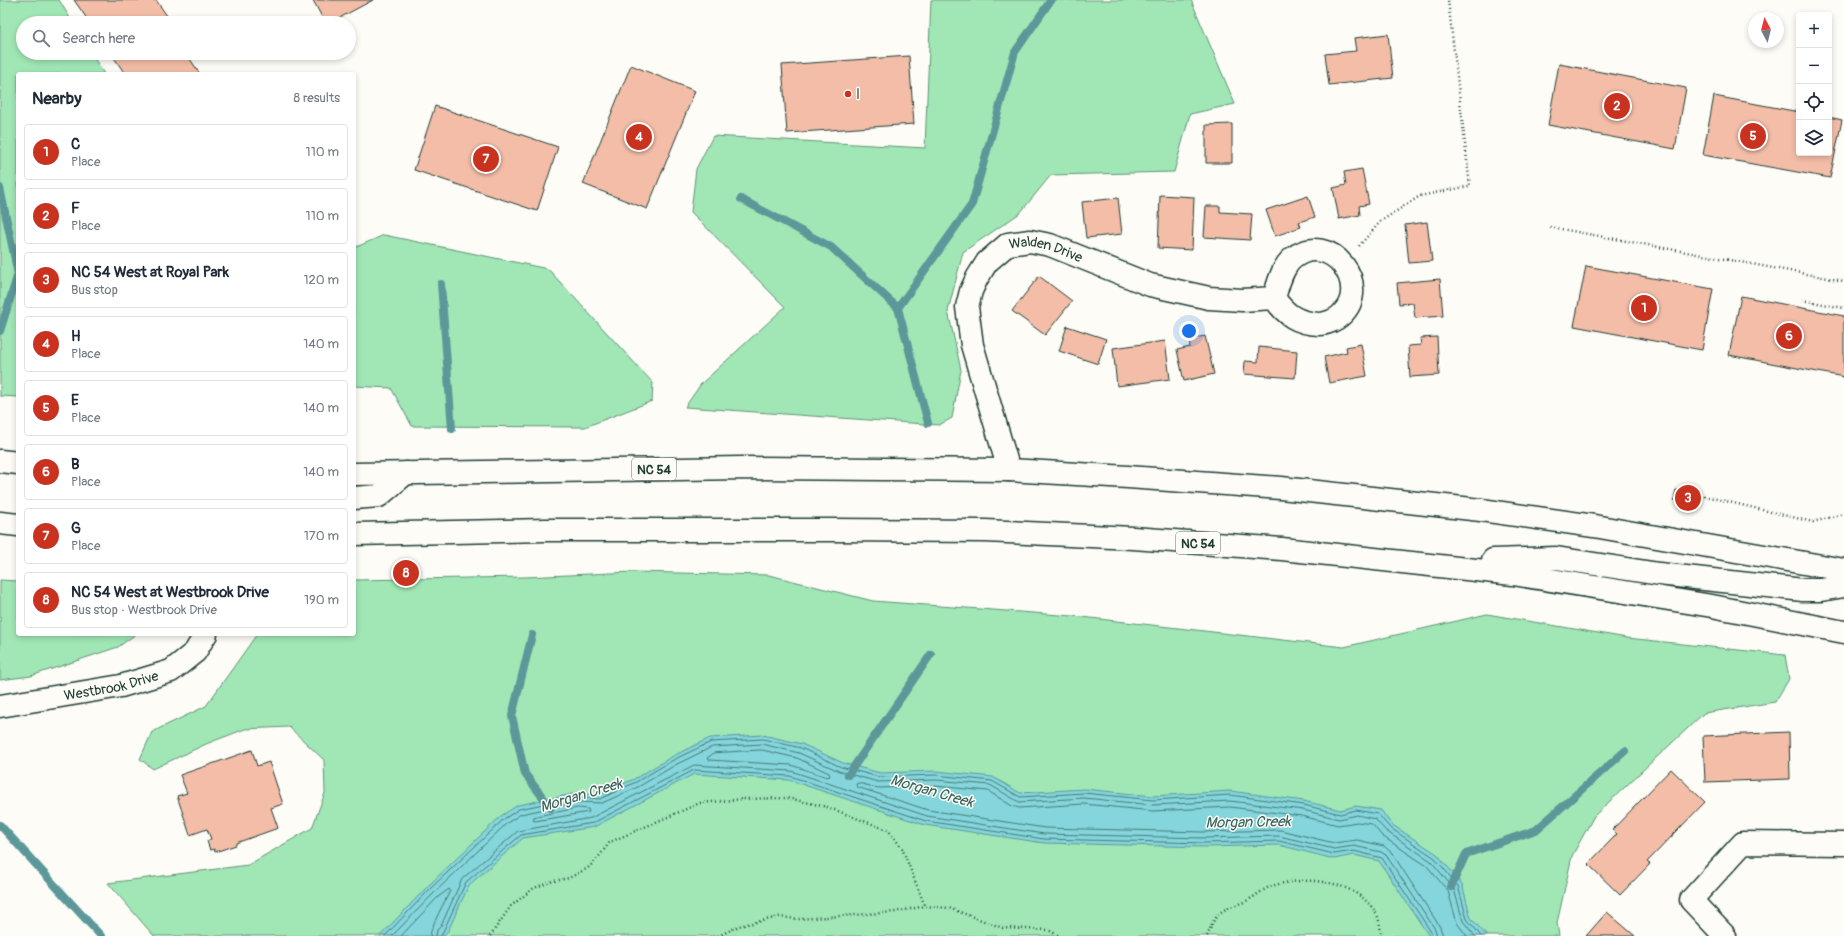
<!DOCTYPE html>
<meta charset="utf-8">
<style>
:root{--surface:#fff;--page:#f2f2f3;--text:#1f2937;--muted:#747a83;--line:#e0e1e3;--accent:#c8321e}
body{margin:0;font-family:Pangolin,sans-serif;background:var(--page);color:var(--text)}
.controls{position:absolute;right:12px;top:12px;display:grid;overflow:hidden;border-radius:4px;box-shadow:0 2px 6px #0003}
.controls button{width:36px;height:36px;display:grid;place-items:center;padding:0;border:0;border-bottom:1px solid var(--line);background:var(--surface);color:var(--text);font:20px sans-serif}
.compass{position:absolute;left:1748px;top:12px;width:36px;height:36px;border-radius:50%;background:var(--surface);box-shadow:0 2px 6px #0003;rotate:353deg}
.you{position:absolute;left:1189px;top:331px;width:14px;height:14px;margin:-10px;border:3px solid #fff;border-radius:50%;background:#1a73e8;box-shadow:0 0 0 6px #1a73e833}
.badge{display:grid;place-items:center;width:26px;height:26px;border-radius:50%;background:var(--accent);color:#fff;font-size:13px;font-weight:700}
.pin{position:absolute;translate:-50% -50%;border:2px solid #fff;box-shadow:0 1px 4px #0006}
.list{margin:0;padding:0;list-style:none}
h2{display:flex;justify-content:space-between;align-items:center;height:52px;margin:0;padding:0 16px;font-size:17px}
h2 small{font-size:13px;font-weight:400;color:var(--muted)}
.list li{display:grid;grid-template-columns:26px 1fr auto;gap:12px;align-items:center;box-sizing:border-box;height:56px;margin:0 8px 8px;padding:0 8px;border:1px solid var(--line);border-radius:4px}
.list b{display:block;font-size:15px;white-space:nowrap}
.list p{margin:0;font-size:13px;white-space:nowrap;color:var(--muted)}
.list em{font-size:13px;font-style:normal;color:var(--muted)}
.icon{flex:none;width:22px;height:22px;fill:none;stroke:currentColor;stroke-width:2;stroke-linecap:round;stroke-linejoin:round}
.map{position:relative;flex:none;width:1844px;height:936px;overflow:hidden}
.search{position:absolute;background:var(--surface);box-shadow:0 2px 6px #0003;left:16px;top:16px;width:340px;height:44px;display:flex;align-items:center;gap:10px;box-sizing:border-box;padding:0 14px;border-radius:22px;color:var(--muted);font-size:15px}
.panel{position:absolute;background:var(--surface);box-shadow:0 2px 6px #0003;left:16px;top:72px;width:340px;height:564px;border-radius:4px}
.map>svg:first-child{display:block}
.green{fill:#a0e7b5;stroke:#609274}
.water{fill:#84d5dc;stroke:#5c9899}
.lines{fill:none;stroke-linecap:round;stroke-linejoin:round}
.shore{stroke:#477a77;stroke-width:1}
.stream{stroke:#5c9899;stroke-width:8}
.building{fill:#f3bda7;stroke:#1f3d34}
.street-casing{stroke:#1f3d34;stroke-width:25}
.highway-casing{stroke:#1f3d34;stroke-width:25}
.path{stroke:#1f3d34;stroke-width:2.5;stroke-dasharray:1 3;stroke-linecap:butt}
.street{stroke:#fdfcf7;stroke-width:22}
.highway{stroke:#fdfcf7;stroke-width:22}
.poi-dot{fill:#c8321e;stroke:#fdfcf7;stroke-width:1.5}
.labels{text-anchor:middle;stroke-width:3;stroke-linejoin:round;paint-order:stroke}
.shield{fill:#fdfcf7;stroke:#62766e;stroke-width:1}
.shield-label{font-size:13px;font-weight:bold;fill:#1f3d34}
.poi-label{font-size:14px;fill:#1f3d34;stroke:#fdfcf7;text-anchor:start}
.street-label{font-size:14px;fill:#1f3d34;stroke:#fdfcf7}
.water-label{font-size:15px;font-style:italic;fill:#38635e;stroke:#fdfcf7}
</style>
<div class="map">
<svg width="1844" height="936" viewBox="0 0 1844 936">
<rect width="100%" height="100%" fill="#fdfcf7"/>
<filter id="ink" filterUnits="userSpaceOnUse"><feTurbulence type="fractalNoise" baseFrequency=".025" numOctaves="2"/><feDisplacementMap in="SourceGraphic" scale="8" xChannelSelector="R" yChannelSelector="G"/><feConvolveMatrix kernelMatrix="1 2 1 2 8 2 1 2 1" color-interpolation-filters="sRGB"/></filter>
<g filter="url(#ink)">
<g class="green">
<path d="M0,0H59L73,23H23V53H91L104,74H18V397L0,396Z"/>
<path d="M931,0H1191L1235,104L1190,114L1174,172L1051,175L1020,213L963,252L948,311L961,370L952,418L939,425L685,407L701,384L785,307L691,212L696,169L713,136L925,148Z"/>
<path d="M384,235L548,269L653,383L652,401L585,427L412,426L391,388L354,386V248Z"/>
<path d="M633,572L769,575L873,601L1073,616L1344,647L1487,614L1627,638L1785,655L1789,679L1775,702L1704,713L1594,816L1572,856L1557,923L1559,936H154L108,883L248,865L312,828L325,793L324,760L289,727L245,729L206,744L153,769L140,759L152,732L206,706L257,634H354V580L525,577Z"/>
<path d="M0,580L18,581V634H136L118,647L31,676L0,680Z"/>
</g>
<path class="water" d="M763,735L802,744L843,763L880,773L936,771L993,777L1020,793L1084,789L1153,796L1230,791L1304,801L1340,810L1356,806L1381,810L1391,824L1437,854L1462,884L1471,918L1487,936H1429L1379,861L1354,855L1334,859L1279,845L1205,847L1044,843L925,825L789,780L694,774L594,827L523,838L469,885L448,931L443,936H380L428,886L501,816L518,805L578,793L598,795L634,779L673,756L710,738Z"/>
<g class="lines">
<g class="shore">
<path d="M762,750L797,758L829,773L830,776L827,777L791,765L709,760L707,758L714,753Z"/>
<path d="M578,808L588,809L589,812L535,821L533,820L534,817Z"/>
<path d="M385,936L430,889L504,819L519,809L578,797L600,799L636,782L675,759L711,742L763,739L801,748L841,767L879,777L936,775L992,781L1020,797L1084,793L1153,800L1230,795L1304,805L1340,814L1356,810L1378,814L1389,827L1435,858L1458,886L1467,919L1481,936"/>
<path d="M392,936L434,893L507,823L521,814L578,802L602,803L638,787L677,764L712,747L762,744L799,753L839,771L878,782L936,780L990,785L1019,802L1084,798L1153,805L1230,801L1303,810L1339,819L1357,815L1375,819L1386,831L1431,861L1454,889L1463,921L1475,936"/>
<path d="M401,936L438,897L449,889L450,891C445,901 430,928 430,936"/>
<path d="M436,936L437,930L441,926L462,879L518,831L591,818L694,765L791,771L927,816L1044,834L1205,838L1279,836L1334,849L1354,846L1381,852L1386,855L1435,929L1437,936"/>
<path d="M441,936L466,882L521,835L593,823L694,770L790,776L926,821L1044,839L1205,843L1279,841L1334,854L1354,851L1382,858L1431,932L1432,936"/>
<path d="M1443,936L1440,927L1392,853L1384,846L1357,840L1334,843L1280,830L1204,832L1045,828L928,810L857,787L856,784L858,783L878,788L935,786L988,791L1012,806L1019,808L1084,804L1153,811L1230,807L1302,816L1338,825L1357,822L1372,824L1382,836L1427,866L1448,891L1457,923L1467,936"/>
</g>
<g class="stream">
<path d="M0,188L18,274L0,331"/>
<path d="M741,199L831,247L898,308"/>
<path d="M441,284L452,429"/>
<path d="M928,423L898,308L972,204L1015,52L1051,0"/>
<path d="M532,635L512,716L525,774L551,808"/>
<path d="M848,775L931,654"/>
<path d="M0,825L101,936"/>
<path d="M1451,887L1466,854L1536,830L1625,751"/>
</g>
</g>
<g class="building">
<path d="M74,0H156L172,23H90Z"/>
<path d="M313,0H373L330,23H325Z"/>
<path d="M1388,34L1393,78L1329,85L1325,54L1356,51L1354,38Z"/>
<path d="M111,53H186L200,74H125Z"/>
<path d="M909,56L914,124L787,133L782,65Z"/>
<path d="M1559,64L1686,88L1675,149L1548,125Z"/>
<path d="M631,65L695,91L647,209L583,184Z"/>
<path d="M1714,96L1799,112V153H1829V117L1842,120L1830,178L1703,155Z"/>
<path d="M435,106L558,147L537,211L414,170Z"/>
<path d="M1232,124V163H1206V125Z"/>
<path d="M1362,169L1369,204L1359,206L1360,215L1339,219L1333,188L1346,185L1344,172Z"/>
<path d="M1160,195L1194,197L1192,250L1158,248Z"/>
<path d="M1308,196L1315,217L1299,222L1301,227L1275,236L1266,210Z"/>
<path d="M1118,198L1122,234L1086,238L1082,202Z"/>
<path d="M1206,206H1220V212L1252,214L1250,240L1204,237Z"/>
<path d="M1427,222L1432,261L1409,263L1405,225Z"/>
<path d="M1586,266L1713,289L1702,350L1574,326Z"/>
<path d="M1039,276L1072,301L1045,335L1012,311Z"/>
<path d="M1440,279L1443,316L1415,318L1413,303L1399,304L1397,283Z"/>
<path d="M1741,296L1844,316V377L1729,355Z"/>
<path d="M1067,326L1106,339L1098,364L1059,351Z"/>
<path d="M1205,336L1214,374L1184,381L1177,350L1190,347L1189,339Z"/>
<path d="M1437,337L1439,375L1410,377L1408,346L1421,345L1420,338Z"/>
<path d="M1165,341L1170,379L1117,386L1113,348Z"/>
<path d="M1361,344L1367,376L1329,383L1324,357L1347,352L1346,347Z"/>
<path d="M1259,347L1297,351L1295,378L1244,374L1245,361L1258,362Z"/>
<path d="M1676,490L1700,495L1698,504L1674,500Z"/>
<path d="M1789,732L1790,779L1705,782L1703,736Z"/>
<path d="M252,750L257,766L269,762L283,804L271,808L278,828L236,843V845L215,852L214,849L210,850L207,841L211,839L207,829L190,835L177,796L187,793L180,775Z"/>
<path d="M1671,769L1705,802L1647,862L1650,864L1620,895L1588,864L1617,834L1612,830Z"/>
<path d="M1607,912L1635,936H1586Z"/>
</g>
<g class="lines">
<g class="street-casing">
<g id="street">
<path id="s1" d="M1009,470L972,345L967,307L971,291L977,278L987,262L1008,244L1030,241L1050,245L1150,285L1209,298L1242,300L1274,298C1286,315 1297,323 1319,324C1326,324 1336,320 1341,315C1373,286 1330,229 1293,258C1282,267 1278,285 1274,298"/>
<path id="s2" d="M0,706L121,686L171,671L195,652L206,634"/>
<path d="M1725,936L1691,900L1743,843L1844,844"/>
</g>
</g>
<g class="highway-casing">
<g id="highway">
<path d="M0,461L18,463"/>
<path d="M354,474L742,468L1009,470L1128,477L1281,488L1481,510L1594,526L1844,570"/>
<path d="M354,498L379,496L406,473"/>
<path d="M0,523L18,525"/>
<path d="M354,534L545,530H834L985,531L1133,538L1282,549L1513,574L1712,606L1844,632"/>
<path d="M1493,560L1556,558L1659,574L1803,590H1821L1844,586"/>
</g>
</g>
<g class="path">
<path d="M1550,227L1844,281"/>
<path d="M1359,246L1381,221L1420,196L1470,186L1448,0"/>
<path d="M1802,300L1844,308"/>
<path d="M1700,495L1813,522L1844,514"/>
<path d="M490,936L511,906L534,888L553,881L569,878L588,868L597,859L610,842L700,803L743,799L787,798L827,807L888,830L902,848L925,906"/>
<path d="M718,936L739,926L779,917L799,919L895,912L925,906L949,908L1003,928L1048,930L1060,936"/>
<path d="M1207,936C1210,931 1211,924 1215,919C1222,907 1234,907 1246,901C1255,897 1263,889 1272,886C1307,875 1358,880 1377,915C1380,921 1380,930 1382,936"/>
</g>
<use href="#street" class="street"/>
<use href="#highway" class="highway"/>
</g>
</g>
<circle class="poi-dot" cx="848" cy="94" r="4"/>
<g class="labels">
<g class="shield">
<rect x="632" y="458" width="44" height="22" rx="3"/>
<rect x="1176" y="532" width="44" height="22" rx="3"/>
</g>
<g class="shield-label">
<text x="654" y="474">NC 54</text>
<text x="1198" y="548">NC 54</text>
</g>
<g class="poi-label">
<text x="856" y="99">I</text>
</g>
<g class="street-label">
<text dy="5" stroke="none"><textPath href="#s1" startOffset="285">Walden Drive</textPath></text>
<text dy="5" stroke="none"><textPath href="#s2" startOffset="113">Westbrook Drive</textPath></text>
</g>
<g class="water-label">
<text transform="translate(932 791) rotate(16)" y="5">Morgan Creek</text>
<text transform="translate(581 795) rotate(-17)" y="5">Morgan Creek</text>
<text transform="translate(1248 822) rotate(-1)" y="5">Morgan Creek</text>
</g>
</g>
</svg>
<div class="controls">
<button>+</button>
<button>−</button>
<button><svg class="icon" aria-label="locate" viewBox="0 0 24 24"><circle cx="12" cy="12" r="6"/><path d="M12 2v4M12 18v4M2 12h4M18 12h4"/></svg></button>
<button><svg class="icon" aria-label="layers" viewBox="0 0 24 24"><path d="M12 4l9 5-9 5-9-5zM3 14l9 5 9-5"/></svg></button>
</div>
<svg class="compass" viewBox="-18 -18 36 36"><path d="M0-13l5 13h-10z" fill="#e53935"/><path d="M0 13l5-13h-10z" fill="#747a83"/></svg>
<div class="you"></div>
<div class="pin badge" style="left:1644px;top:308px">1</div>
<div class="pin badge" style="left:1617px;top:106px">2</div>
<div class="pin badge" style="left:1688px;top:498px">3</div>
<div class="pin badge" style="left:639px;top:137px">4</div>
<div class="pin badge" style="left:1753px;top:136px">5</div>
<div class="pin badge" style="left:1789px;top:336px">6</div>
<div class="pin badge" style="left:486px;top:159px">7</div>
<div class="pin badge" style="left:406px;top:573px">8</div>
<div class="search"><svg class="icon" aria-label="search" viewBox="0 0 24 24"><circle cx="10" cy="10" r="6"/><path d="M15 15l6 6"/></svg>Search here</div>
<section class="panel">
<h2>Nearby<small>8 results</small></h2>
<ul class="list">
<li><span class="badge">1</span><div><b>C</b><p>Place</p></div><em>110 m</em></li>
<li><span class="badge">2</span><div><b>F</b><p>Place</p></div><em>110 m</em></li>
<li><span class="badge">3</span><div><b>NC 54 West at Royal Park</b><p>Bus stop</p></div><em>120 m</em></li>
<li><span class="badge">4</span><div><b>H</b><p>Place</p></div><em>140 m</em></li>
<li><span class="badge">5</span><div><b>E</b><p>Place</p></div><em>140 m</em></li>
<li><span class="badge">6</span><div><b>B</b><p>Place</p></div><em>140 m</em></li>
<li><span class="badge">7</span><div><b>G</b><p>Place</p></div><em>170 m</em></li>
<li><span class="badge">8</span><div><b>NC 54 West at Westbrook Drive</b><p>Bus stop · Westbrook Drive</p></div><em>190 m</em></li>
</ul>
</section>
</div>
